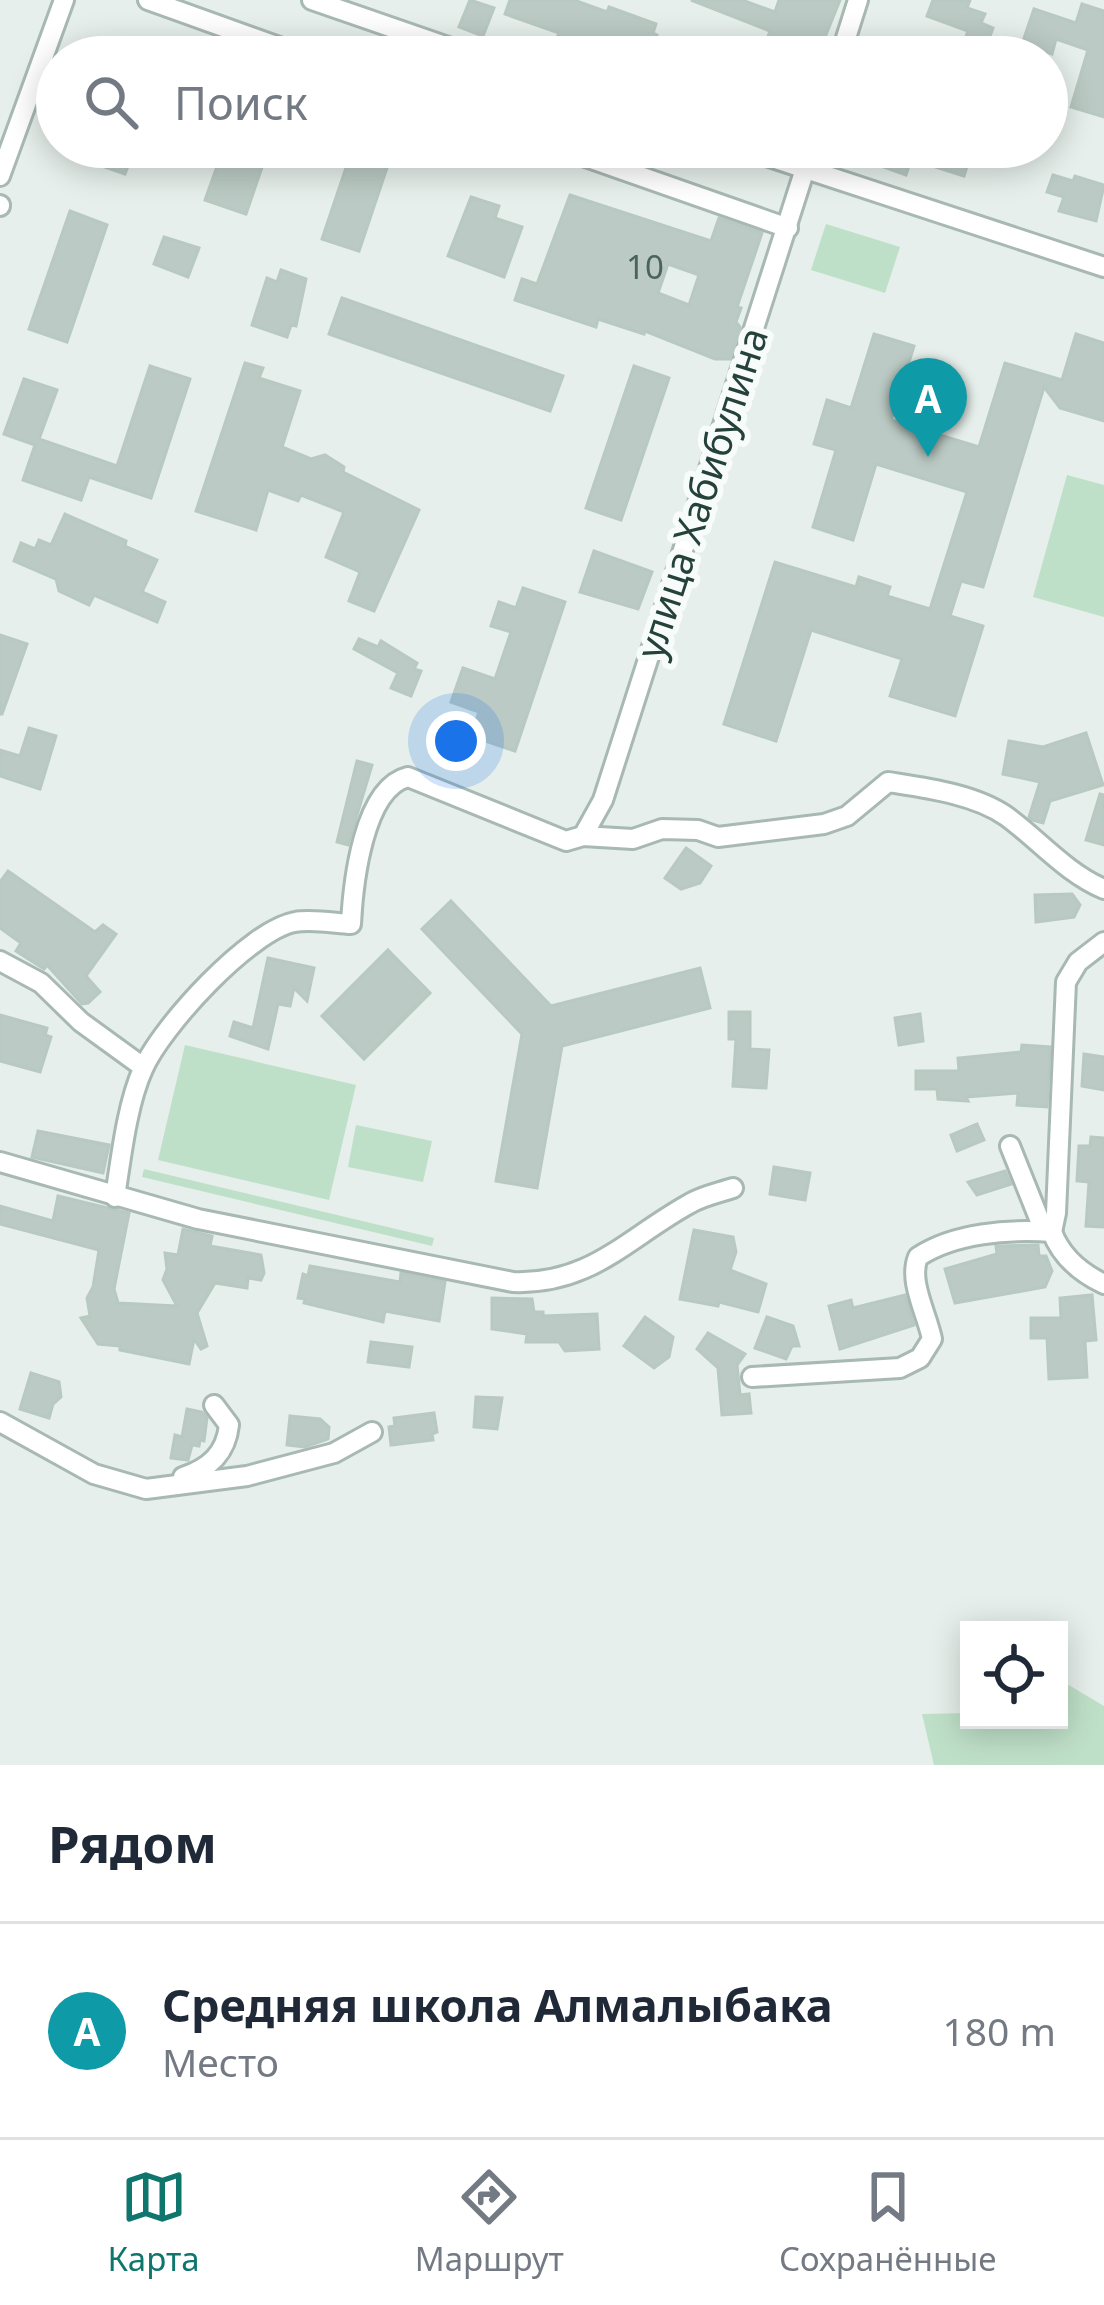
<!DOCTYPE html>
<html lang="ru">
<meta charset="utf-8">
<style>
:root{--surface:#fff;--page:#f2f2f3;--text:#1f2937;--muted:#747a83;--line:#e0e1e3;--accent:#0f766e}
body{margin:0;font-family:"Noto Sans",sans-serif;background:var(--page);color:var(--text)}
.controls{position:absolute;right:36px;bottom:36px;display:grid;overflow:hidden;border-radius:0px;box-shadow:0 6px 30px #0003}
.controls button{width:108px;height:108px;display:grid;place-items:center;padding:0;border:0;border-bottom:3px solid var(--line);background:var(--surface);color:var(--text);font:60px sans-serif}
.you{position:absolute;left:456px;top:741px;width:42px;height:42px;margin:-30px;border:9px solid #fff;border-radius:50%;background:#1a73e8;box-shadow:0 0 0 18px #1a73e833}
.badge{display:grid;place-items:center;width:78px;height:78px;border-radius:50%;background:var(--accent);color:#fff;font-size:39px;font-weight:700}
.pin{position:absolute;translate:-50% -99px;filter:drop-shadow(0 3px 6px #0008)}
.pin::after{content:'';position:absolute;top:63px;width:42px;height:36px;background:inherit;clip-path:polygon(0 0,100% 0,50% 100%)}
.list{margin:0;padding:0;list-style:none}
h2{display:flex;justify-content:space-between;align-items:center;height:156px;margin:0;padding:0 48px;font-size:51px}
h2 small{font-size:39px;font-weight:400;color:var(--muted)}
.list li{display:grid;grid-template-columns:78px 1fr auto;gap:36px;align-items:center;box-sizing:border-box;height:216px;padding:0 48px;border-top:3px solid var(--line)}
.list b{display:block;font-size:45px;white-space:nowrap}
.list p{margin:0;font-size:39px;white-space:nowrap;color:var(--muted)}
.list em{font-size:39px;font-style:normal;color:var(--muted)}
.icon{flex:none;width:66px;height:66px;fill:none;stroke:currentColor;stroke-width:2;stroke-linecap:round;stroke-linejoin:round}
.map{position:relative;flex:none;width:1104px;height:1765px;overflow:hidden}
.search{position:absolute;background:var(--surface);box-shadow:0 6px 30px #0003;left:36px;right:36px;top:36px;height:132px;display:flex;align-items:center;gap:30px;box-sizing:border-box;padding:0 42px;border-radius:66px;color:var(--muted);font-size:45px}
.sheet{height:372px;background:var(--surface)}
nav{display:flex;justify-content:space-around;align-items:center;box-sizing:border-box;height:168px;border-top:3px solid var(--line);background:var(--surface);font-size:33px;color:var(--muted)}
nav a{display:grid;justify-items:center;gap:6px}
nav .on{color:var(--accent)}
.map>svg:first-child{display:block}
.green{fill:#bfe0c8}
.building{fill:#bbcac4;stroke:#b8c9c2;stroke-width:3;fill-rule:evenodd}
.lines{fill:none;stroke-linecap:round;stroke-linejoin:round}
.minor-casing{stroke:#a8b8b2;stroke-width:24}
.minor{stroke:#fff;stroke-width:18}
.labels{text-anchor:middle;stroke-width:12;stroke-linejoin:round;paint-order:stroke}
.number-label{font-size:33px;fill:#4a645c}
.street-label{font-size:39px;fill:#24423a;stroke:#f7fbf9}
</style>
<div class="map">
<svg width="1104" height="1765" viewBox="0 0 1104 1765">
<rect width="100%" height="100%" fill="#e6efeb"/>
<g class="green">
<path d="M826,224L900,247L885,293L811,270Z"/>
<path d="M1067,475L1104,485V617L1033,597Z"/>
<path d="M185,1045L356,1085L329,1200L158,1160Z"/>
<path d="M356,1125L432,1141L423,1182L348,1167Z"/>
<path d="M144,1169L434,1238L432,1246L142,1177Z"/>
<path d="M1067,1684L1104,1706V1765H934L922,1714L969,1713V1720H1059V1687Z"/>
</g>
<g class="building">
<path d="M470,0L494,8L483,36L459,27Z"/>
<path d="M510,0H574L607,12L609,7L656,24L653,33L657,35L649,57H632L583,35L574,57H549L559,33L505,14Z"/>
<path d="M691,0H742L775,12L779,0H840L817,57H761L770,31Z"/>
<path d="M933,0H970L967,8L985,14L981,23L993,28L982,57H958L968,31L927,16Z"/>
<path d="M1082,4L1104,11V117L1071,107L1088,50L1056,39L1052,54L1022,44L1034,9L1076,23Z"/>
<path d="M90,147H135L125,174L85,160Z"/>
<path d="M224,147H269L246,214L205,200Z"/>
<path d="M353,147H394L359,251L322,239Z"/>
<path d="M885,147H973L964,176L911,159L906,175L884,167L889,152Z"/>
<path d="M1053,175L1073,181L1075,176L1104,185L1096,221L1059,211L1064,197L1047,192Z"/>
<path d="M570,195L711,241L719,218L762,233L737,307L741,308L736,322L740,327L730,359H715L645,331L644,334L598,319L596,327L515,300L522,279L537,284ZM668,264L699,275L689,305L658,293Z"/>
<path d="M471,197L499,206L495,218L522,227L504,277L448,256Z"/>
<path d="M70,211L107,225L67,342L29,329Z"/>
<path d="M164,237L199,248L188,277L154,264Z"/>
<path d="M281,270L306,279L296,326L291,325L287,337L252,325L267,278L277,282Z"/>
<path d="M342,298L563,376L550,411L329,334Z"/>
<path d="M874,334L914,346L891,420L979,447L1005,363L1062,380L1076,334L1104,343V421L1060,408L1044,387L983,587L961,581L950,616L983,626L955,716L890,696L902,659L811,630L776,741L724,724L775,562L856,587L859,577L890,587L887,596L930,609L967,492L876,464L853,540L813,527L836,450L814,444L827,400L851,408Z"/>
<path d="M245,363L263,368L259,378L300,391L282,447L311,459L325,455L344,467L343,472L419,510L374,611L349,601L360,572L326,557L344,512L301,495L298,501L268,490L256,530L196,511Z"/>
<path d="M150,366L190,379L151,498L89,477L81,500L23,480L35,445L4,434L24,379L57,390L39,439L117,466Z"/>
<path d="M634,366L669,378L621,520L586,508Z"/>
<path d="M65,514L126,541L125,546L157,560L142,592L165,602L157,622L94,595L89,605L59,591L56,579L14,561L21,543L35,549L39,540L51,545Z"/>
<path d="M594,551L652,572L638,609L580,592Z"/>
<path d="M523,588L565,602L515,751L471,736L479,712L451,702L463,668L495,679L511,632L491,626L499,602L516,608Z"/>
<path d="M0,635L27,644L2,714H0Z"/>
<path d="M359,639L378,647L381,641L417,663L414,669L421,671L411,696L391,688L398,673L354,649Z"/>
<path d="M29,728L56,736L40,789L0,776V750L20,756Z"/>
<path d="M1086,733L1103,785L1050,801L1043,823L1032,820L1029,817L1040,782L1003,774L1009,741L1043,747Z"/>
<path d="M357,761L372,765L348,845L337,842Z"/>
<path d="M1100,794L1104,795V845L1086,840Z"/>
<path d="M686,848L711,866L700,883L681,889L665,878Z"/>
<path d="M8,871L95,932L103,925L116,934L86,976L100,992L88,1003L82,1004L47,965L44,969L16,951L21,943L0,928V882Z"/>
<path d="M1072,894L1080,905L1074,917L1036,922L1035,895Z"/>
<path d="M451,901L551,1006L700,968L710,1008L562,1046L537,1188L496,1181L522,1034L422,929Z"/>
<path d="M388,950L430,993L364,1059L322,1016Z"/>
<path d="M268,958L314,968L307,1001L294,988L290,1006L278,1004L268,1049L230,1036L234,1022L253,1028Z"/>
<path d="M729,1012H750V1049L769,1050L766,1088L733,1086L736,1039H729Z"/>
<path d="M920,1014L923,1041L899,1045L895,1018Z"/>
<path d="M0,1015L47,1028L45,1035L51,1037L40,1072L0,1061Z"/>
<path d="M1022,1045L1050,1047L1047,1107L1017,1105L1018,1093L966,1097L968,1101L938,1099L937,1089H916V1071H959L958,1058L1021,1052Z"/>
<path d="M1084,1054L1104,1057V1090L1082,1086Z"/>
<path d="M977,1124L984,1140L957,1151L951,1135Z"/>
<path d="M38,1131L109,1145L103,1173L32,1157Z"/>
<path d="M1091,1137L1104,1138V1227L1086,1226L1089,1182L1077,1181L1079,1146H1090Z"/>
<path d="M774,1167L810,1173L805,1200L770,1194Z"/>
<path d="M1005,1171L1011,1184L977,1195L968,1182Z"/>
<path d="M58,1196L129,1213L114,1289L118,1303L177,1306L163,1280L167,1269L165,1253L178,1255L183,1229L212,1236L210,1246L261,1255L264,1273L261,1280L248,1278L247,1288L215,1283L197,1313L207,1346L201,1349L194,1339L189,1364L120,1350V1346L98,1344L81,1318L90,1316L87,1298L93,1287L99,1250L0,1224V1206L53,1221Z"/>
<path d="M694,1230L733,1237L736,1252L730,1270L766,1284L758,1312L719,1302L718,1306L680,1299Z"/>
<path d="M1038,1245L1039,1256H1046L1052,1271L1045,1287L955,1303L945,1269L997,1254L996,1246Z"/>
<path d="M310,1266L400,1282L401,1273L445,1282L439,1321L385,1311L383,1322L304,1303L305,1299L298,1298L303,1274L308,1276Z"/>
<path d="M905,1295L914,1325L840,1349L829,1306L851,1300L853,1308Z"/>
<path d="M1092,1295L1096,1340L1085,1341L1087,1377L1049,1379L1047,1338H1031V1318H1061L1060,1298Z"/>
<path d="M492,1298L532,1299L534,1312H543V1316L597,1314L599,1349L565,1351L559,1342H526L527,1334L492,1329Z"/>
<path d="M645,1317L673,1337L669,1357L654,1368L624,1346Z"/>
<path d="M767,1317L793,1326L799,1346H792L786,1359L755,1348Z"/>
<path d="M708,1333L745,1354L737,1365L740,1395L749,1394L751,1413L722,1415L718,1368L697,1349Z"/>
<path d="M371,1342L412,1347L409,1367L368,1362Z"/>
<path d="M31,1373L59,1382L61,1397L53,1404L49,1418L20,1409Z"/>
<path d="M476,1397L502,1398L497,1429L474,1427Z"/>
<path d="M187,1409L202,1412L207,1418L204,1441L200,1440L199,1446L192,1445L188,1460L171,1458L175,1435L182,1437Z"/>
<path d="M434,1413L437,1432L432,1434L433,1440L391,1445L389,1427L395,1426L394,1418Z"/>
<path d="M290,1416L320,1419L329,1427L328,1439L305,1447L287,1445Z"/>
</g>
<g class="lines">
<g class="minor-casing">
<g id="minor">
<path d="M148,0L307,57"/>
<path d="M312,0L477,57"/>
<path d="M840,57L858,0"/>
<path d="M557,147L788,228"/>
<path d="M739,147L1104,267"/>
<path d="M0,176L64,0"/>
<path d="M0,205V206"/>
<path d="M583,836L603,800L812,147"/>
<path d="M0,961L41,983L81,1022L143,1067"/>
<path d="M1010,1146L1044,1231"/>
<path d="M0,1162L198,1219L513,1282C590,1285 626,1239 689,1204C702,1196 718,1193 733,1188"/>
<path d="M115,1197C121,1158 127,1104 143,1069C161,1027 250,930 295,922C312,919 334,923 351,924C353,884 363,788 408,777L566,841L583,836L633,839L662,829L698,830L718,837L824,824L847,816L888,782C926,788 974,794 1006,816C1039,840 1066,873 1104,889"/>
<path d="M1052,1232C1061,1256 1081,1273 1104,1284"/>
<path d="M752,1377L900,1368L920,1358L932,1339C927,1314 908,1281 918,1257C954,1233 1009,1229 1052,1232L1056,1213L1066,982L1078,962L1104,942"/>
<path d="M0,1422L94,1474L146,1489L247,1476L334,1453L372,1432"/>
<path d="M183,1477C210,1468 226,1453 229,1425L214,1405"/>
</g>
</g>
<use href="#minor" class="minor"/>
</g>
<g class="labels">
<g class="number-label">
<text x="645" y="279">10</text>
</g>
<g class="street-label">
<text transform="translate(702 493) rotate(-72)" y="14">улица Хабибулина</text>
</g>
</g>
</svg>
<div class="controls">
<button><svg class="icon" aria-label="locate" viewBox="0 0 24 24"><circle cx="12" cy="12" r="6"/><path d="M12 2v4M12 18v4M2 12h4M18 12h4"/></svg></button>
</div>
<div class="you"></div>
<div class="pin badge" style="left:928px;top:457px;background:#0f9aa8">A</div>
<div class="search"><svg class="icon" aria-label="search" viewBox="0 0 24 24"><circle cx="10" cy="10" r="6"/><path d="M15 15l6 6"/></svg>Поиск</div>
</div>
<section class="sheet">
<h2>Рядом<small></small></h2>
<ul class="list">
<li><span class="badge" style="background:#0f9aa8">A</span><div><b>Средняя школа Алмалыбака</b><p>Место</p></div><em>180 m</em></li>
</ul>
</section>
<nav>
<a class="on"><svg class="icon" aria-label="map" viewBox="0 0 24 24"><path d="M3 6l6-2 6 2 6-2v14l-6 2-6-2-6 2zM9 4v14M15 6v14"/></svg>Карта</a>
<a><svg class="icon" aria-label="directions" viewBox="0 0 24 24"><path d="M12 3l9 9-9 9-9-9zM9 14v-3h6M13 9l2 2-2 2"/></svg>Маршрут</a>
<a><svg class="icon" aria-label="saved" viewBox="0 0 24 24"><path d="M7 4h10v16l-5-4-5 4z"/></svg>Сохранённые</a>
</nav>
